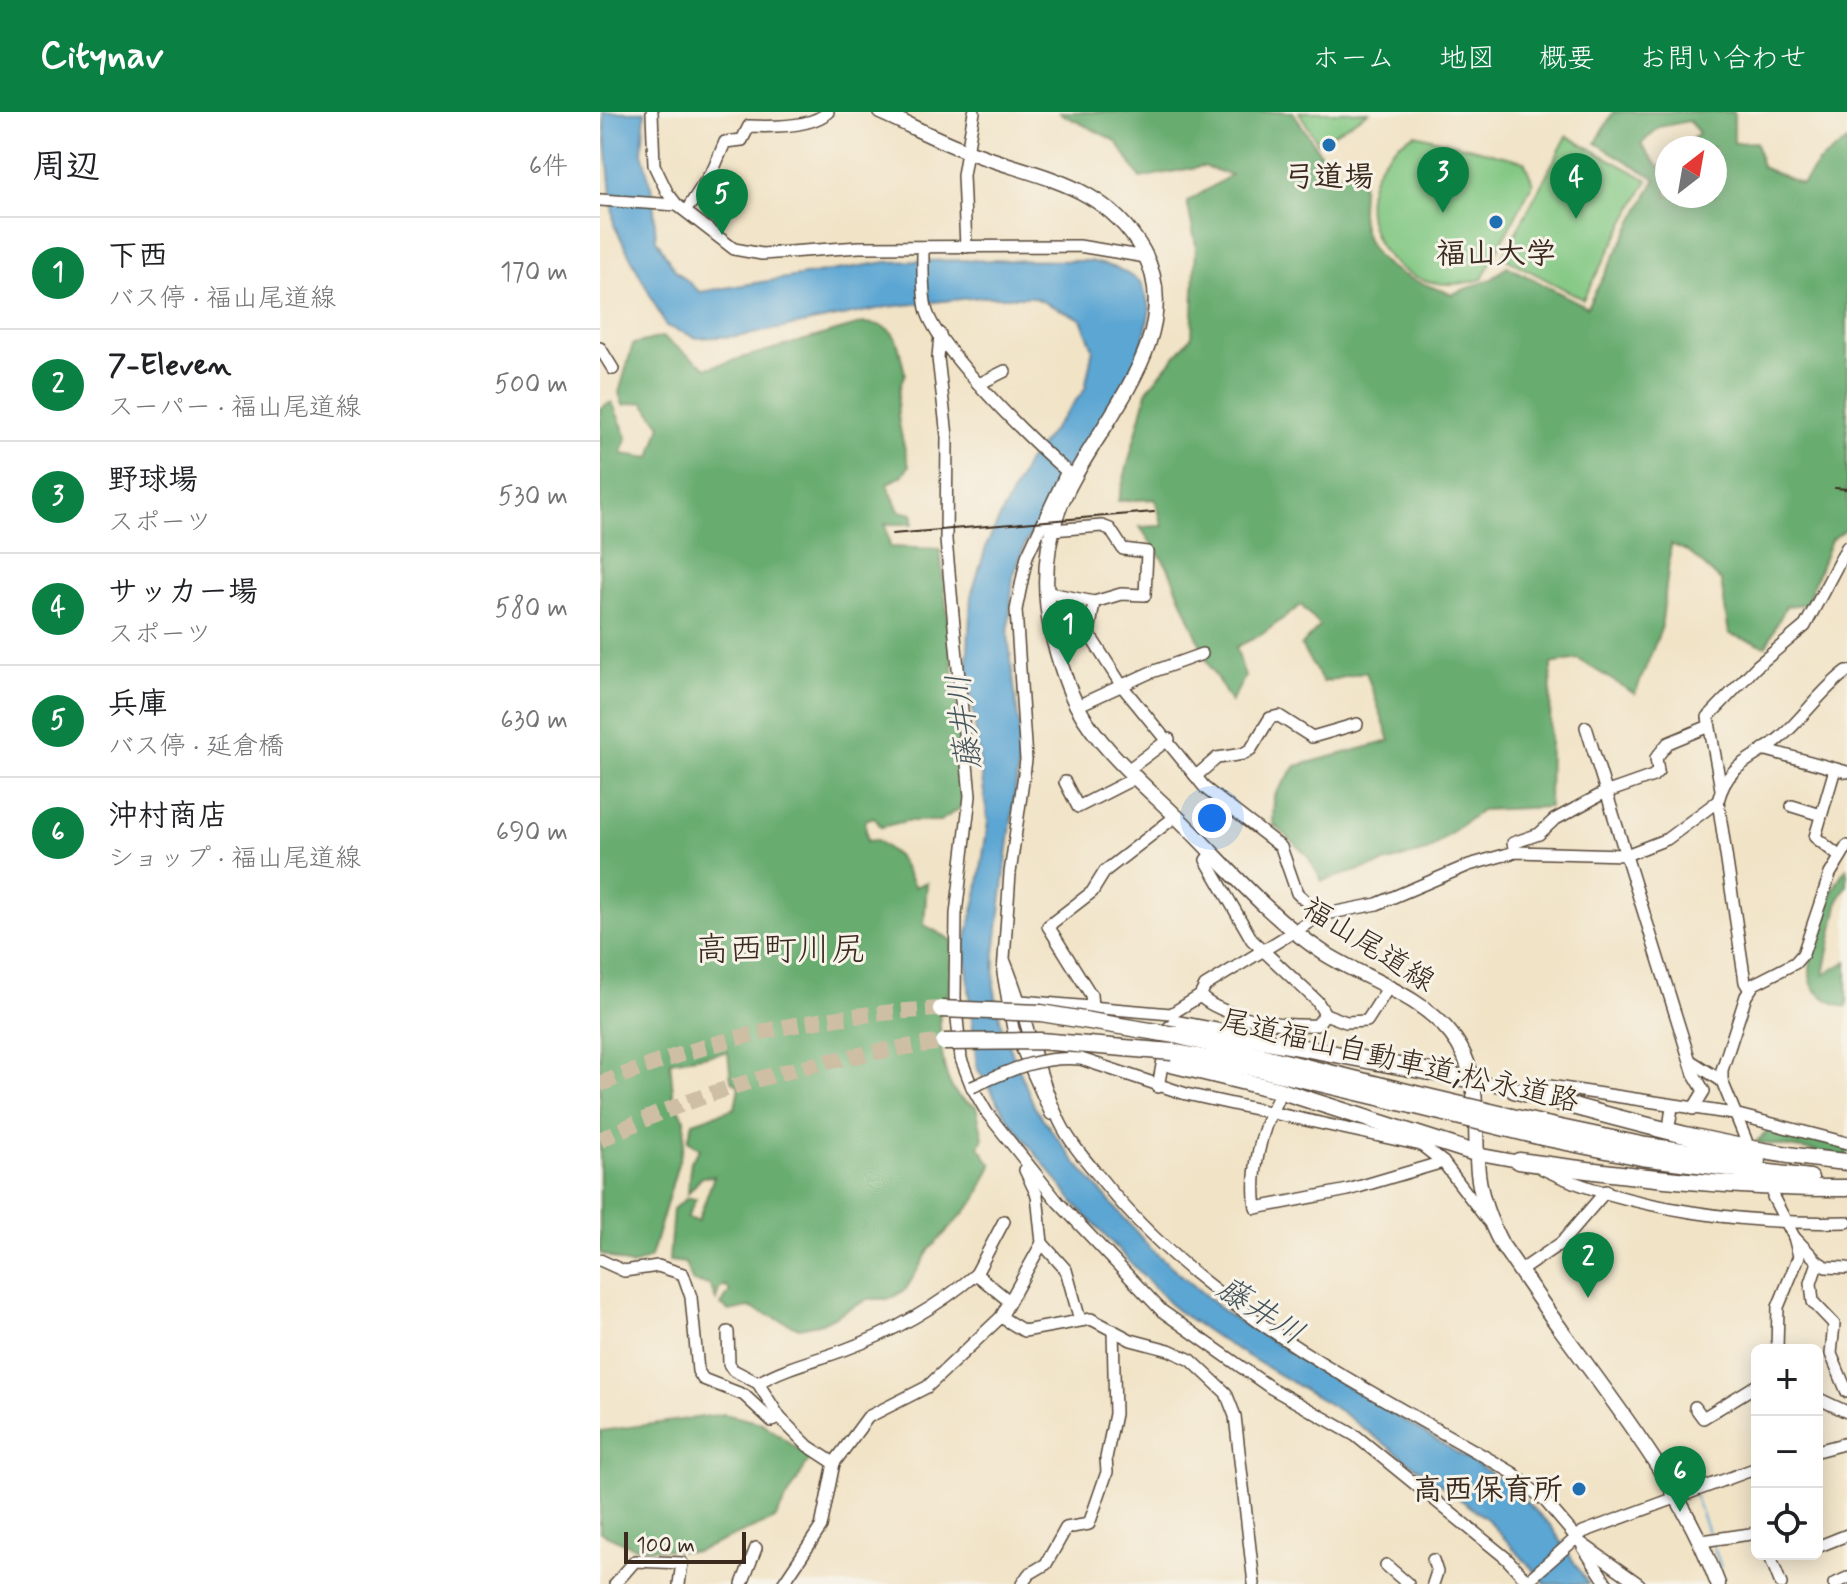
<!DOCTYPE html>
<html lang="ja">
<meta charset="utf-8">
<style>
:root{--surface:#fff;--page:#f2f2f2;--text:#202124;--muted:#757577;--line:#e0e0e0;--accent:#0b8043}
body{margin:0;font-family:Mynerve,"Klee One",sans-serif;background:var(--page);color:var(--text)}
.controls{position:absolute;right:24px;bottom:24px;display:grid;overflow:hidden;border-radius:12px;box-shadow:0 4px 20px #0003}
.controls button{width:72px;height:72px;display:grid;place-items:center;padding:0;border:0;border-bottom:2px solid var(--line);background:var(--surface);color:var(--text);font:40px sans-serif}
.compass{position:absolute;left:1055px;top:24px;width:72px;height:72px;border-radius:50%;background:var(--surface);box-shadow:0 4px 20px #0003;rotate:31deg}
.scale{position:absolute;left:24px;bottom:20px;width:122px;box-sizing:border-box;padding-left:8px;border:4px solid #3b2a1e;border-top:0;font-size:22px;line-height:28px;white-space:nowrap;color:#3b2a1e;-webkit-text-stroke:6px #f7f3e8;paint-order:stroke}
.you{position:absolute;left:612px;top:706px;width:28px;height:28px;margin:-20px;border:6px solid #fff;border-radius:50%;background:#1a73e8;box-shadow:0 0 0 12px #1a73e833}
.badge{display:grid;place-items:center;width:52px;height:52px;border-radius:50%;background:var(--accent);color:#fff;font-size:26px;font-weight:700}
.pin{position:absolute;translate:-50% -66px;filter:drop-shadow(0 2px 4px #0008)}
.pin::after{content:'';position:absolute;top:42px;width:28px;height:24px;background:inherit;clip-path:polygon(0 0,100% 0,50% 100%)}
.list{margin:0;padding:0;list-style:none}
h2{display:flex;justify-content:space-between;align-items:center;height:104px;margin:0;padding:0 32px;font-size:34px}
h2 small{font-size:26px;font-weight:400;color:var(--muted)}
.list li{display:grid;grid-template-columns:52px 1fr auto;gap:24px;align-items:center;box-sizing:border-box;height:112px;padding:0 32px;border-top:2px solid var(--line)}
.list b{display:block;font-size:30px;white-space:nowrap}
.list p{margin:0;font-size:26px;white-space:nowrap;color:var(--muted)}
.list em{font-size:26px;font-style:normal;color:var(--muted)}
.icon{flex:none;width:44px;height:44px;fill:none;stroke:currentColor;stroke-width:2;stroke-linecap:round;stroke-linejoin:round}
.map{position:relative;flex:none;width:1247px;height:1472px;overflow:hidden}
header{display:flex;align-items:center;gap:48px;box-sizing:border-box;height:112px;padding:0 40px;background:var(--accent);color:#fff}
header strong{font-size:38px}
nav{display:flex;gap:44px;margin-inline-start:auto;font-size:28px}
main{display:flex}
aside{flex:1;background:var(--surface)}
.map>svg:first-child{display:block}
.green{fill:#81c782;stroke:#5e7850;stroke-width:2}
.forest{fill:#68ac70;stroke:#526b47;stroke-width:2;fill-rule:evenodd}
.water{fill:#5ba6d3;stroke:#4b6878;stroke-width:2}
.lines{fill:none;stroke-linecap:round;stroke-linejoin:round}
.stream{stroke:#5ba6d3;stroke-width:2}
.highway-tunnel{stroke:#cdbea4;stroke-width:16;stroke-dasharray:16 8;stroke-linecap:butt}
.minor-casing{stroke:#564637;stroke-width:14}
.major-casing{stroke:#564637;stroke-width:17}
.highway-casing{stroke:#564637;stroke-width:19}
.minor{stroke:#fff;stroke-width:11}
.major{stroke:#fff;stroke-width:14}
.highway{stroke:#fff;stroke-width:16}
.rail{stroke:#3b2a1e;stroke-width:2}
.minor-bridge-casing{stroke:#564637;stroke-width:14;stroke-linecap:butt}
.highway-bridge-casing{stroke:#564637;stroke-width:19;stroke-linecap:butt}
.minor-bridge{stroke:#fff;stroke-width:11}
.highway-bridge{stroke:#fff;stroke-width:16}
.poi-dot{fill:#1f6fb2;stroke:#f7f3e8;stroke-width:3}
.labels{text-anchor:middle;stroke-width:6;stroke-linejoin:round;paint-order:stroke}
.poi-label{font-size:30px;font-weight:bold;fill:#3b2a1e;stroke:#f7f3e8}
.street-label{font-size:30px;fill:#3b2a1e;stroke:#f7f3e8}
.water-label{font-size:32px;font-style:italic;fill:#46555d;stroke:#f7f3e8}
.quarter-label{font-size:34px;fill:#3b2a1e;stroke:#f7f3e8}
</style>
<header>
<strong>Citynav</strong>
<nav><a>ホーム</a><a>地図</a><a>概要</a><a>お問い合わせ</a></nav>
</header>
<main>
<aside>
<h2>周辺<small>6件</small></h2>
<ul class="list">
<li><span class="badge">1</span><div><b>下西</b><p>バス停 · 福山尾道線</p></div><em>170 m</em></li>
<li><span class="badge">2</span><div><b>7-Eleven</b><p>スーパー · 福山尾道線</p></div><em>500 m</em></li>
<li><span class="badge">3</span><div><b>野球場</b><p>スポーツ</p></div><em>530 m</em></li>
<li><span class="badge">4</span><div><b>サッカー場</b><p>スポーツ</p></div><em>580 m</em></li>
<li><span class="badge">5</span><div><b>兵庫</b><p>バス停 · 延倉橋</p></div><em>630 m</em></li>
<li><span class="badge">6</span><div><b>沖村商店</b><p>ショップ · 福山尾道線</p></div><em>690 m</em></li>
</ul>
</aside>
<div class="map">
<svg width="1247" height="1472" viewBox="0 0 1247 1472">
<rect width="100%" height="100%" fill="#f7f3e8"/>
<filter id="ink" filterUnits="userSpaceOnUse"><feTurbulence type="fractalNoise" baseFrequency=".0125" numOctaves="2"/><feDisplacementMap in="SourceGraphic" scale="16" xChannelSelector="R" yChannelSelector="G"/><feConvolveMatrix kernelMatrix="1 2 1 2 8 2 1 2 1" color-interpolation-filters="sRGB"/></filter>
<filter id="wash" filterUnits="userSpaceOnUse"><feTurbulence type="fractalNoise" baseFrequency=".006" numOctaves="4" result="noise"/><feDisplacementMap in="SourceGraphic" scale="32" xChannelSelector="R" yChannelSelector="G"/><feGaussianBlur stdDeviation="1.8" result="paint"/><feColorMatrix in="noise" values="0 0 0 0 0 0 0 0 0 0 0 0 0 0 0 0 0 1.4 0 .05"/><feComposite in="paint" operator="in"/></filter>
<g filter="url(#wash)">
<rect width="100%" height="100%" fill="#f1e3c6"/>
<g class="green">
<path d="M699,0H769L718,31Z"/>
<path d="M815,22L924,49L933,71L882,167C776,199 725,68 815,22Z"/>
<path d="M967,24L1048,68L983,187L903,145Z"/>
</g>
<g class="forest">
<path d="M458,0H693L735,64L759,50C765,69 761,81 761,100C764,156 808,166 852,182L892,167L907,154L987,195L1056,67L996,31L1013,0H1134V31L1156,30L1162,55L1202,72L1218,51L1247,29V417L1231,428L1206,492L1186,494L1166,534L1129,522L1121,469L1089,440L1071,432L1061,517L1035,582L978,547L951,552L949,695L881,698L829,738L722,769L707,743L673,712L674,684L696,654L790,629L766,560L723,570L701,534L720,514L701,493L661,523L636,535L645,565L631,590L609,553L568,455L540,415L563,414L555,387L518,389L548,277L592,224L596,133L587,90L631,63L603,54L540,66L516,29ZM1089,9L1099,21L1082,36H1115V84H1067V49L1059,55L1041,32L1059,15Z"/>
<path d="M264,211C301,213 296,230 305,261C290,293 301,321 309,354L302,364L287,372L299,399L313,402V412H285L290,435L340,437L363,649L362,695L340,709H306L281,715L274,705L265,708L267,729L277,728L298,745L315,775L327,770L324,813L352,828L348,890H339C341,918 338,964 359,985C363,989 371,991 376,994L383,1026L379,1035L392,1053L376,1088L330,1137L306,1177L290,1187H268L222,1211L199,1216L149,1195L129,1199L121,1193L130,1179L125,1173L119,1177L116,1188L110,1173L93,1170L85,1151L69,1149L73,1097L87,1086H96L87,1106L98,1109L114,1064L102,1065L87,1082L91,1049L100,1037L88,1028L93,1010L135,996L139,974L131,968L128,940L70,949L74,991L85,1007L84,1031L51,1145L32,1154L0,1141V296L12,290L27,325L21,342L51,346L61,313L43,290L23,293L19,281L33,232L62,225L107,256Z"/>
<path d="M1247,756V773L1239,787L1224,863L1247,849V895C1235,893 1217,884 1212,872C1202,851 1231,771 1247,756Z"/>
<path d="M1171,1016L1247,1035V1044L1156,1030Z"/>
<path d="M124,1302L162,1311L210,1346L175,1407L96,1440L33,1435L0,1420V1319Z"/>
</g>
<path class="water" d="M3,0H45L42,40L53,83L56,127L75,158L100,180L286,150L362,148L490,149L517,156L541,170L550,196L544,228L530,263L425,432L413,465L408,523L421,631L395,841L394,874L402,916L435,996L477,1052L551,1137L628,1203L906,1370L951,1414L988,1472H946L887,1407L740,1299L619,1227L575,1197L477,1094L407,1005L377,956L365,834L378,778L388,710L367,556L371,484L387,432L428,349L485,277L493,236L481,207L433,185H380L287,195L142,224L97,226L66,214L14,113Z"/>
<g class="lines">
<g class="stream">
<path d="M1095,1384L1109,1423"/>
<path d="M1113,1433L1121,1455"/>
</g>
</g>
</g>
<g filter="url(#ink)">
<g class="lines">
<g class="highway-tunnel">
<path d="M0,972C121,924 211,903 341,897"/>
<path d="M0,1028C107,975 226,944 344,930"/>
</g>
<g class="minor-casing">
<g id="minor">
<path d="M52,0L54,53L67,80L77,93L134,137L162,142L259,135L479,134L546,145"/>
<path d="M0,88L77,93"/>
<path d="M90,93L114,56L125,30L142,28L149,14C171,15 212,15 228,0"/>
<path d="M323,135C323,154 322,177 326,196C334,235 438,335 471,363"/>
<path d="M366,135L363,63L374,0"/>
<path d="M340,222L338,246L347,324L346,428L370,684L356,802L355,886L361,947L372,975L387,1001L458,1090L562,1199L671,1276L756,1324L906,1446L930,1472"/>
<path d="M0,236L13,257"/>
<path d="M379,272L405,259"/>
<path d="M452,418L502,414L510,417L523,437L547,440L545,483L521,482L494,490L489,522L522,574L606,677L681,735L697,781L721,803"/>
<path d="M445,480L494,490"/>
<path d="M477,594L549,561L602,542"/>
<path d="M986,615L1094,962L1104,979L1093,997"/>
<path d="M1163,637L1247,660"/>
<path d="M529,657L569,627"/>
<path d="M1235,657L1215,725L1240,745"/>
<path d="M596,664L617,646L643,642L651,637L670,606L679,604L712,625L757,612"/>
<path d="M465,670L478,695L537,665"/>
<path d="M1121,677L1108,605L1157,554L1205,514L1247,435"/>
<path d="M1192,694L1221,703"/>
<path d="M915,740L913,731L939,722L954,708L1002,682L1053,664L1058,659L1056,646L1068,631L1109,614"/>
<path d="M405,850C427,902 435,958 460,1010C471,1033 490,1053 506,1073C613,1204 770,1277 913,1361L946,1390L981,1431L1039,1472"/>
<path d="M1150,878L1145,870L1118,689C1128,649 1157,647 1181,625C1205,604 1221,578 1247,559"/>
<path d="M600,884C623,906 686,915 717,913L725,902L717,889L652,828L606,748L612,740"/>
<path d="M421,889L571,902L600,884L605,874L721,803L777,792L869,753L915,740L1026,743L1067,727L1118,689"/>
<path d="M492,894L491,883L448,814L492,780L505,759L576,704"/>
<path d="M725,902L746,910L767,909L788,876"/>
<path d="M481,947L586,982L821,1033L843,1050L888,1109"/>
<path d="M1091,949L1122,969"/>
<path d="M873,968L914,978L949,974L1134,1002L1247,1031"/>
<path d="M558,975L569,915"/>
<path d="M677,988C660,1019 651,1062 656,1096L748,1078L843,1050"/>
<path d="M451,1002L413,917L403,861L410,761L426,648L416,498L427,444L467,359"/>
<path d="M1070,1009L1072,995"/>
<path d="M1146,1028L1122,969V958L1146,884L1154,872L1195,851L1203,842L1230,762L1247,734"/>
<path d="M878,1042L922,1050"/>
<path d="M943,1057C1028,1098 1153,1113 1247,1110"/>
<path d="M1173,1085L1194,1125L1199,1144L1178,1195L1177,1238"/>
<path d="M1194,1125L1218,1150L1211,1171L1213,1190L1234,1212L1231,1242L1247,1280"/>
<path d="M442,1131L466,1158L480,1208"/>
<path d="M0,1148L24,1159L58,1154L83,1162L91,1185L98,1259L103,1267L144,1283L172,1309L180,1306"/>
<path d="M1218,1150L1226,1155L1247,1156"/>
<path d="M920,1159L961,1131L1006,1079"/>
<path d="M376,1162L404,1109"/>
<path d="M401,1205L424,1219L491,1207L531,1228L569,1238L591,1248L626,1281L635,1304L654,1472"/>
<path d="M128,1220L129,1252L133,1258L158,1271L180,1306L208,1334L234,1351"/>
<path d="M158,1271C185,1255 214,1249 244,1238C293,1220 336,1196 376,1162L409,1189"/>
<path d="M1217,1286L1247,1300"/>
<path d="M1095,1295L1103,1306L1157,1273"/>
<path d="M1217,1339L1247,1331"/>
<path d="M1102,1429L1157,1421"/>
<path d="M983,1435L1007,1472"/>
<path d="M1217,1435L1247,1423"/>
<path d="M1169,1442L1181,1472"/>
<path d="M833,1448L837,1460L833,1472"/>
<path d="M786,1453L808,1472"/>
<path d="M15,1472L35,1449L82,1451L79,1472"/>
<path d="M142,1472L156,1436"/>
<path d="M183,1472L221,1415L234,1351L268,1305L327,1275L401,1205L442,1131L437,1083L425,1058"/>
<path d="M422,1472L429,1462L446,1452L466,1416L489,1412L507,1360L506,1346L515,1302L513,1218"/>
<path d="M924,1472L983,1420L1157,1356"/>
<path d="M1234,1472L1247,1466"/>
</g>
</g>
<g class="major-casing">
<path id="major" d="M280,0C310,13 339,29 370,40C438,66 504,70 543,139C593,229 484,322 457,402C444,441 443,481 452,522C458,545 466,573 477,594C501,639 548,676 584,712C628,756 671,807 724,841C765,867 820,883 851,922C884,963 873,1013 878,1061C881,1087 890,1111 902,1133C922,1161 941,1191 962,1219C1021,1300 1082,1376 1118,1472"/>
</g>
<g class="highway-casing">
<g id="highway">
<path d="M577,912L873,968"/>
<path d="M575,923L815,982"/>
<path d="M572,940L660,957L812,993"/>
<path d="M571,952L678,978L878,1042"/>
<path d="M914,978C1024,1008 1133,1040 1247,1050"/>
<path d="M946,1013L1046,1034L1157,1049"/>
<path d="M942,1025L1041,1045L1210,1066"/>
<path d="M919,1049C1027,1064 1137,1077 1247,1076"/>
</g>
</g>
<use href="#minor" class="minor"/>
<use href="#major" class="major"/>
<use href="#highway" class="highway"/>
<g class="rail">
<path d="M1235,376L1247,377"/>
<path d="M292,422L554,400"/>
</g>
<g class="minor-bridge-casing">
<path id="minor-bridge" d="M372,975C408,959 440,943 481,947"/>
</g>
<g class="highway-bridge-casing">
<g id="highway-bridge">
<path d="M341,897L441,901L575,923"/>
<path d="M344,930L440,929L572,940"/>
<path d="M815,982L946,1013"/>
<path d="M812,993L942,1025"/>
</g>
</g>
<use href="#minor-bridge" class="minor-bridge"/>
<use href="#highway-bridge" class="highway-bridge"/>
</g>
</g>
<g class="poi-dot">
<circle cx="729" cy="33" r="8"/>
<circle cx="896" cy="110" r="8"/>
<circle cx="979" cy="1377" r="8"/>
</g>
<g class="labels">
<g class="poi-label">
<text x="729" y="74">弓道場</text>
<text x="896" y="151">福山大学</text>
<text x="963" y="1387" text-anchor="end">高西保育所</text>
</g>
<g class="street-label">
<text transform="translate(769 832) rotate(32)" y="10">福山尾道線</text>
<text transform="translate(800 948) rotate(13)" y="10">尾道福山自動車道;松永道路</text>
</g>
<g class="water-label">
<text transform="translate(363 610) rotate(-97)" y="11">藤井川</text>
<text transform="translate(661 1198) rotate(33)" y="11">藤井川</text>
</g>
<g class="quarter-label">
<text x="180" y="848">高西町川尻</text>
</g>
</g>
</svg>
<div class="controls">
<button>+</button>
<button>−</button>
<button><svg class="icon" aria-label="locate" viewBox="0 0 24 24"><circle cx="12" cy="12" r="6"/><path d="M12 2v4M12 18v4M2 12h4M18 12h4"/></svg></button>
</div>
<svg class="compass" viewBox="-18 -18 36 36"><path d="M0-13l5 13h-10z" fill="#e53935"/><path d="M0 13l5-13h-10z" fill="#757577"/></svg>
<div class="scale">100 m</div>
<div class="you"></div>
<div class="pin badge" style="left:468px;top:553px">1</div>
<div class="pin badge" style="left:988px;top:1186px">2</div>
<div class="pin badge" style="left:843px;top:101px">3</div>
<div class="pin badge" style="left:976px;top:107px">4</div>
<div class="pin badge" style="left:122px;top:123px">5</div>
<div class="pin badge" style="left:1080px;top:1400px">6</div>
</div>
</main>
